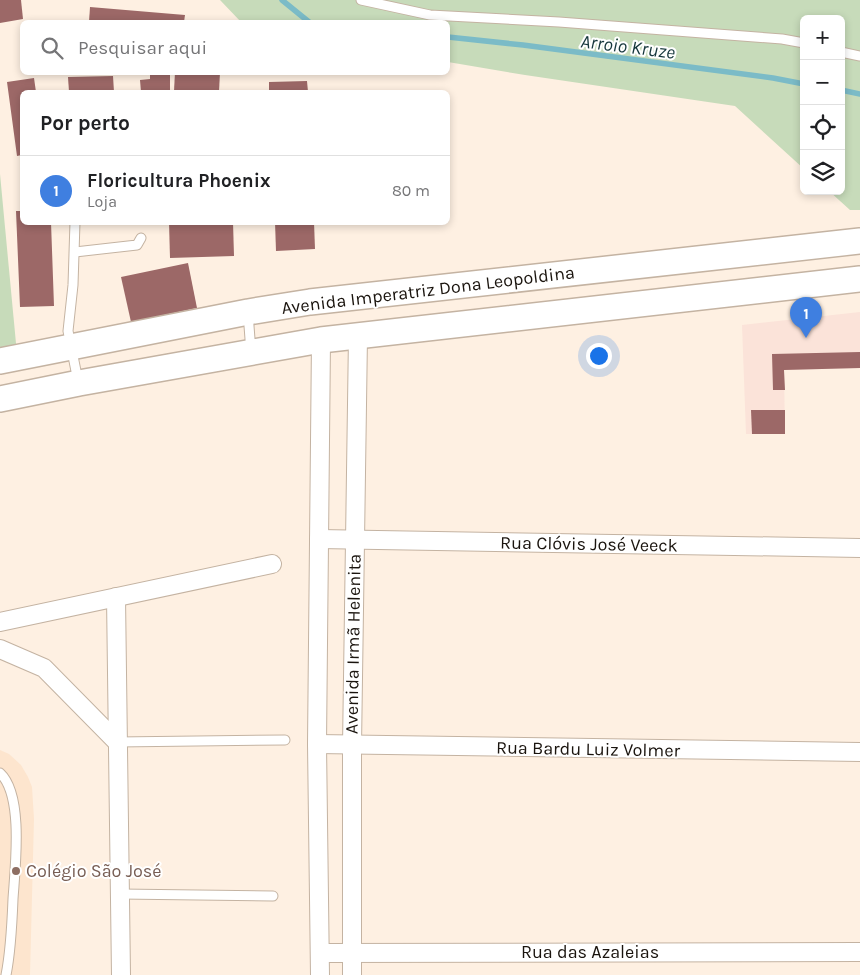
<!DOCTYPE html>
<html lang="pt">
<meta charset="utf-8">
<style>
:root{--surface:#fff;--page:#f6f6f6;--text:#202124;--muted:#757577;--line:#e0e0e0;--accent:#111827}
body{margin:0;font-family:Karla,sans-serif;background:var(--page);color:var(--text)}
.controls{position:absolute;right:15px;top:15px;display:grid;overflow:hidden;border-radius:8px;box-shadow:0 2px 8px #0003}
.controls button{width:45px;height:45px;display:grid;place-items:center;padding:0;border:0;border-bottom:1px solid var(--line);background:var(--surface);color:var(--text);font:25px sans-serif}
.you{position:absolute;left:598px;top:355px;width:18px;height:18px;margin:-12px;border:4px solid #fff;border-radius:50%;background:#1a73e8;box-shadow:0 0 0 8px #1a73e833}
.badge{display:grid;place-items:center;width:32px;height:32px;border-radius:50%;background:var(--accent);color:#fff;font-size:16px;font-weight:700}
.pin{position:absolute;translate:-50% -41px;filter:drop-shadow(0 1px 2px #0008)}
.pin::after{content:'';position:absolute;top:26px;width:18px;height:15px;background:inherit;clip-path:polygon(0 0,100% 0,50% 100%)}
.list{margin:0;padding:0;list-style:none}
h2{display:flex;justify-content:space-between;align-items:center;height:65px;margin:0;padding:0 20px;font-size:21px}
h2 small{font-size:16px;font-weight:400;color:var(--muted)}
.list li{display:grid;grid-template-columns:32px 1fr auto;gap:15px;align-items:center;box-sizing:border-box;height:70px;padding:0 20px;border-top:1px solid var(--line)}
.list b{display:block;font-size:19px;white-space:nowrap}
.list p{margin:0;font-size:16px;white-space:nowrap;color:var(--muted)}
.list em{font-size:16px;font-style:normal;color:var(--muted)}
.icon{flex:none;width:28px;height:28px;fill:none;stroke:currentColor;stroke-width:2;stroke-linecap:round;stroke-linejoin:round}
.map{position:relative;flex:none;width:860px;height:975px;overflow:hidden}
.search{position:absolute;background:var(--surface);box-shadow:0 2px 8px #0003;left:20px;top:20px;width:430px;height:55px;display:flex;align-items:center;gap:12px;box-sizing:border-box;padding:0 18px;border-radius:8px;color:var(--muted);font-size:19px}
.panel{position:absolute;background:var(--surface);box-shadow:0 2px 8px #0003;left:20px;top:90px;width:430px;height:135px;border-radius:8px}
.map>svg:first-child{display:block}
.commercial{fill:#fbe3d9}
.built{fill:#fde5ce}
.green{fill:#c7dbba}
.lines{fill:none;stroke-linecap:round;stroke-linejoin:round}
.stream{stroke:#7bbbc7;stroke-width:5.5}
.building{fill:#9c6867}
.service-casing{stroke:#c4b3a2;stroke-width:11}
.minor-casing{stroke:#c4b3a2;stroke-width:20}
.secondary-casing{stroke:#c4b3a2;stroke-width:28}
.service{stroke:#fff;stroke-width:9}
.minor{stroke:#fff;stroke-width:18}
.secondary{stroke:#fff;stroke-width:25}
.education-dot{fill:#8d6e63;stroke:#fff;stroke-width:2}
.labels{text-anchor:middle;stroke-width:4;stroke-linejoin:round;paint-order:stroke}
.street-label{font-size:18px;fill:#1a140e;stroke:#fff}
.education-label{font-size:18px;fill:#785e54;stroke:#fff;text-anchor:start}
.water-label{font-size:19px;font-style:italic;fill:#16373c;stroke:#fff}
</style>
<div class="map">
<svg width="860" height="975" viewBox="0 0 860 975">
<rect width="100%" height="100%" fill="#fef0e2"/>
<path class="commercial" d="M860,312V368L784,370L785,434H746L742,325Z"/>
<path class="built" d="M0,750L9,754L21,765L28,777L32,787L34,819L30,975H0Z"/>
<g class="green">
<path d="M220,0H860V210H850L829,191H841V19H804V169L735,106L525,75L448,62V22H241Z"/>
<path d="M0,174L17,354L0,358Z"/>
</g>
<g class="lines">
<g class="stream">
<path d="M282,0L309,22"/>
<path d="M448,37L523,45L773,78L804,84"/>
<path d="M841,90L860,94"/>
</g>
</g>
<g class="building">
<path d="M0,0H21L23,19L0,23Z"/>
<path d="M90,7L185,15L184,22H89Z"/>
<path d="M150,72H170V92H141L140,80L150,79Z"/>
<path d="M175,72H220L219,92L174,91Z"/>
<path d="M113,76L114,92H69L68,77Z"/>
<path d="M34,78L36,92H22V155L17,156L7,82Z"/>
<path d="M307,81L308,92H269V82Z"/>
<path d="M16,211H22V222H51L54,306L20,307Z"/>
<path d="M169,222H233L234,256L170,258Z"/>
<path d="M275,222H314L315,249L276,251Z"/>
<path d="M188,263L197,308L131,322L121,277Z"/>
<path d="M860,352V368L784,370L785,390H773L772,354Z"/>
<path d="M751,410H785V434H752Z"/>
</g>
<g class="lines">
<g class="service-casing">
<g id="service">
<path d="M361,0L430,15L559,22L782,39L804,43"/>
<path d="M841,52L860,56"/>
<path d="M75,222L73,285L68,331L78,381"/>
<path d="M75,252L137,245L141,238"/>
<path d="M248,313L251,352"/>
<path d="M117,742L285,740"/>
<path d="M0,773C24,795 15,868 13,899C12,924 11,950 6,975"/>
<path d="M120,894L273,896"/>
</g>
</g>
<g class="minor-casing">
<g id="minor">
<path d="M319,539L860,548"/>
<path d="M116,597L121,975"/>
<path d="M0,622L272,564"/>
<path d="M0,649L44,668L117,742"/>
<path d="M317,744L860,752"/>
<path d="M320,953L860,952"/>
<path d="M320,975L317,744L321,340"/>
<path d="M352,975V746L358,336"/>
</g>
</g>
<g class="secondary-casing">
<g id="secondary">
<path d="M0,361L248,312L310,302L860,241"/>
<path d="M0,399L79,383L321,340L860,279"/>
</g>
</g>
<use href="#service" class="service"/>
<use href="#minor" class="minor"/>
<use href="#secondary" class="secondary"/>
</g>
<circle class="education-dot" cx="16" cy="871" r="5"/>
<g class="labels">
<g class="street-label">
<text transform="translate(428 290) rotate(-7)" y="6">Avenida Imperatriz Dona Leopoldina</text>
<text transform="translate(589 544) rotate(1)" y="6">Rua Clóvis José Veeck</text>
<text transform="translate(353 644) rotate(-89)" y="6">Avenida Irmã Helenita</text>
<text transform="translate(588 749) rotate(1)" y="6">Rua Bardu Luiz Volmer</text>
<text x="590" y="958">Rua das Azaleias</text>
</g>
<g class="education-label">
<text x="26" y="877">Colégio São José</text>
</g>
<g class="water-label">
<text transform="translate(628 46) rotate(7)" y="7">Arroio Kruze</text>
</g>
</g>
</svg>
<div class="controls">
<button>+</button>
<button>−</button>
<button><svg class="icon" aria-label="locate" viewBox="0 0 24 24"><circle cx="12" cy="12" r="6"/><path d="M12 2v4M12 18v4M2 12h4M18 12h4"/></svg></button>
<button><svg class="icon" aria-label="layers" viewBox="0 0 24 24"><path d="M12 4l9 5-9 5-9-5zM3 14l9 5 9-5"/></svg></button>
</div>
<div class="you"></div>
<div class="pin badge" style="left:806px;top:338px;background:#3f7fe0">1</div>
<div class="search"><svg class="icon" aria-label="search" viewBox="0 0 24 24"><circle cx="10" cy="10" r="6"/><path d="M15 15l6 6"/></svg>Pesquisar aqui</div>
<section class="panel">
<h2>Por perto<small></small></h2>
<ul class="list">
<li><span class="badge" style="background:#3f7fe0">1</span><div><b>Floricultura Phoenix</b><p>Loja</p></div><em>80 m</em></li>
</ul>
</section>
</div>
